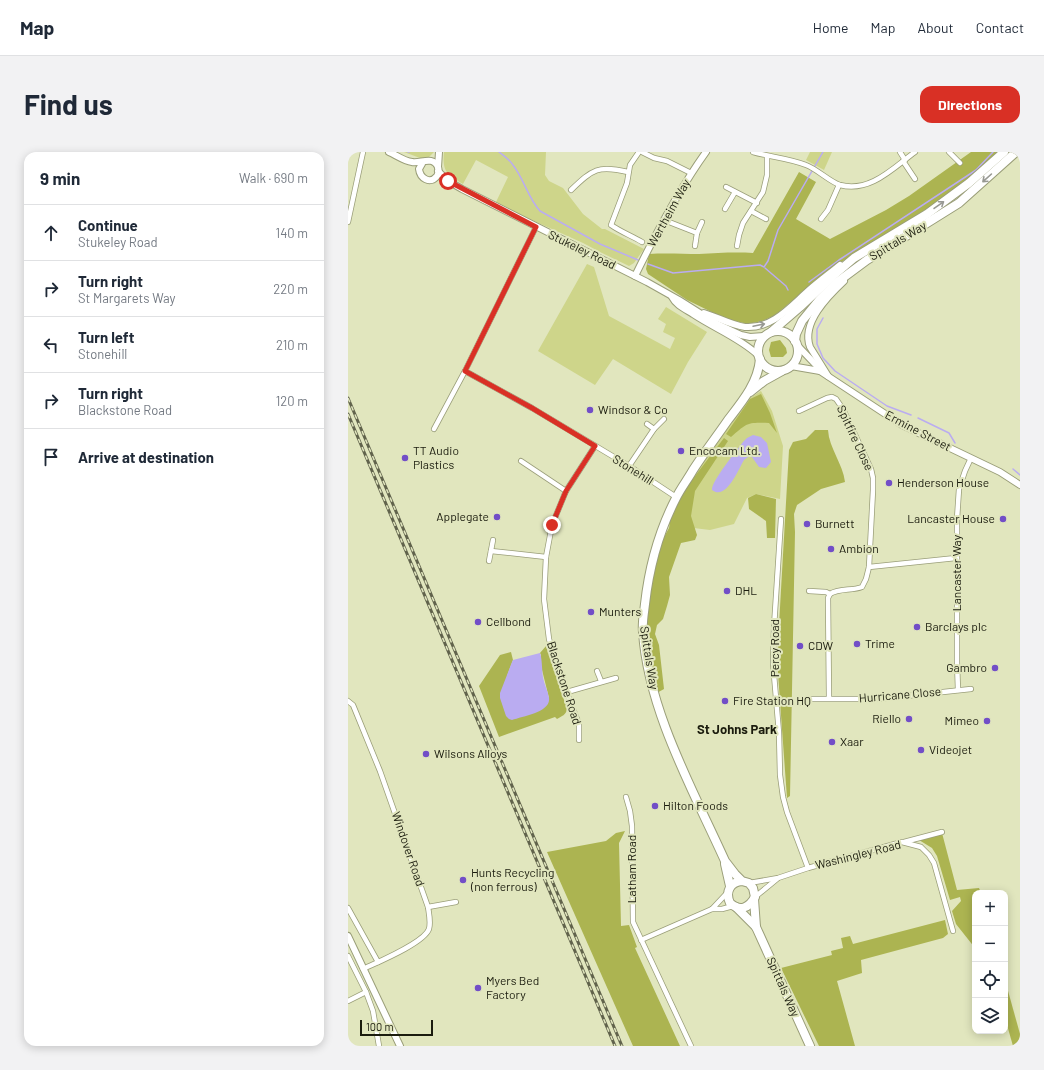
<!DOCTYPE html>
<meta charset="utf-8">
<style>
:root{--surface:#fff;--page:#f2f2f3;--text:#1f2937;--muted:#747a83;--line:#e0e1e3;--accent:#d93025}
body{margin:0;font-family:Barlow,sans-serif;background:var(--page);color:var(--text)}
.controls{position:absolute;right:12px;bottom:12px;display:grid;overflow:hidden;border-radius:8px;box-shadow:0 2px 10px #0003}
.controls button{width:36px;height:36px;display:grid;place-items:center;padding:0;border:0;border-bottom:1px solid var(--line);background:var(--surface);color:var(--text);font:20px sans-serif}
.scale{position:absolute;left:12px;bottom:10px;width:73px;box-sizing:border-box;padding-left:4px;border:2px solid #1b1c0e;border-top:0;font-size:11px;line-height:14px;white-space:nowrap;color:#1b1c0e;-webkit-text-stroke:3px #e1e6be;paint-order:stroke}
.stop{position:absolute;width:12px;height:12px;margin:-9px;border:3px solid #d93025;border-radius:50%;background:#fff}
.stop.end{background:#d93025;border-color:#fff;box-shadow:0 1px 4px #0008}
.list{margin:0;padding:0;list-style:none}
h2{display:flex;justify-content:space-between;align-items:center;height:52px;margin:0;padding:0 16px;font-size:17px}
h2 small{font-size:13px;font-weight:400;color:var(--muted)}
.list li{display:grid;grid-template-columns:26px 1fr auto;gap:12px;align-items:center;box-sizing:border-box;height:56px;padding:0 16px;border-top:1px solid var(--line)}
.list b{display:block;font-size:15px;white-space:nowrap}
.list p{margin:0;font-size:13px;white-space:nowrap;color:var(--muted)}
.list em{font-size:13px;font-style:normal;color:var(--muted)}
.icon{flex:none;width:22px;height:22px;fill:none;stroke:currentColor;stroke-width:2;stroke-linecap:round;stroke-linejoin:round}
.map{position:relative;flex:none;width:672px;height:894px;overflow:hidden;border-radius:12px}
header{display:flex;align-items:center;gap:24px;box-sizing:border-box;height:56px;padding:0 20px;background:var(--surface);border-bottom:1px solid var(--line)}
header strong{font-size:19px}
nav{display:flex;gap:22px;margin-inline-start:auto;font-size:14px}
.intro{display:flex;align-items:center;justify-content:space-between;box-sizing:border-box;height:96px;padding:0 24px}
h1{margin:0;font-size:28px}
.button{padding:10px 18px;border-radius:12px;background:var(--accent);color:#fff;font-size:14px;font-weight:700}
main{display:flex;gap:24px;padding:0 24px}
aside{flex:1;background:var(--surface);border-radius:12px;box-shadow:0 2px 10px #0003}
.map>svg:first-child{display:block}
.green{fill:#ced58a}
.forest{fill:#acb451}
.water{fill:#baacf1}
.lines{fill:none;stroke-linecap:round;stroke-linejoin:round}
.stream{stroke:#baacf1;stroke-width:1.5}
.street-casing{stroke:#9a9e79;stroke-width:6}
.secondary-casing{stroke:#9a9e79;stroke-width:8}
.highway-casing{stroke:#9a9e79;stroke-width:10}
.street{stroke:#fff;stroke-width:4.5}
.secondary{stroke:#fff;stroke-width:6}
.highway{stroke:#fff;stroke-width:8}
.rail-casing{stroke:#61634c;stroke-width:3}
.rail{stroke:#e1e6be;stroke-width:1.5;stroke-dasharray:4.5;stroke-linecap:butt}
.oneway{stroke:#989993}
.route{stroke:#d93025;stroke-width:5}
.poi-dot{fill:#724ec7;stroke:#e1e6be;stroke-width:1.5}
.labels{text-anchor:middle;stroke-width:4;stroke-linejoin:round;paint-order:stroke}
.street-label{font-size:12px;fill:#1b1c0e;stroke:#e1e6be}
.poi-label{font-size:12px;fill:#1b1c0e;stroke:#e1e6be;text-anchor:start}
.neighbourhood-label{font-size:13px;font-weight:bold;fill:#1b1c0e;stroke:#e1e6be}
</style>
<header>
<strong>Map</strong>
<nav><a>Home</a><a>Map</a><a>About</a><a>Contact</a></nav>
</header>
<div class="intro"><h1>Find us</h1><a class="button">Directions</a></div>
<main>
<aside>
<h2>9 min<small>Walk · 690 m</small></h2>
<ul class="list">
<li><svg class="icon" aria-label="ahead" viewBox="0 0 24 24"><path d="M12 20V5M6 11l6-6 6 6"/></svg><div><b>Continue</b><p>Stukeley Road</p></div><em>140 m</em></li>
<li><svg class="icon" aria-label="right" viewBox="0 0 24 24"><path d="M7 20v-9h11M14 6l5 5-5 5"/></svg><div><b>Turn right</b><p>St Margarets Way</p></div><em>220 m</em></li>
<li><svg class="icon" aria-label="left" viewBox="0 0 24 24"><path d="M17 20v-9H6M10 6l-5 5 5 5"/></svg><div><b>Turn left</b><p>Stonehill</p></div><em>210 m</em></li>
<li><svg class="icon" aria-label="right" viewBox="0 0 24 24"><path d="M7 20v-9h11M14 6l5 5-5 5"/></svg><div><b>Turn right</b><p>Blackstone Road</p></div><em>120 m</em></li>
<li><svg class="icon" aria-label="arrive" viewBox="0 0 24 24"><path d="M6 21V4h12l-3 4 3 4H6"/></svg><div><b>Arrive at destination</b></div></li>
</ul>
</aside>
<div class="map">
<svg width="672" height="894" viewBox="0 0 672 894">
<rect width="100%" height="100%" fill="#e1e6be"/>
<g class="green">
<path d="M56,0H86L80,6H72Z"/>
<path d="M96,0H198L197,23L201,29L215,36L235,62L254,77H257L296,97L286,111L281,114L254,101L235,91L155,55L148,50L160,25L128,8L115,32C99,22 94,20 96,0Z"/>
<path d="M462,0H484L476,18L458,8Z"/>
<path d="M239,112L246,115L261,164L322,197L327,186L315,180L318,172L310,167L318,155L359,180L340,210L323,242L265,207L247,233L190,199Z"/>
<path d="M413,239L424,259L435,294L432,347L408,342L399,346L386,372L362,378L321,373L331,346L348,316L402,246Z"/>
</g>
<g class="forest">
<path d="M623,0H651L633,17L605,39L559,70L485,115L426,164L414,169L400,172L378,167L339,148L300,122L298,117L301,102C318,101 335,102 351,102C369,101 387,100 405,101L451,20L468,30L448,67L482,87L538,58L561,44Z"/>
<path d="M432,188L438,196L439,201L435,205H423L421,198L423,190Z"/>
<path d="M413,242L422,261L429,281L421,271C399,270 399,271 383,285L378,282L402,247Z"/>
<path d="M467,278H480C481,296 495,312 497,330L473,337L449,353L446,362L447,380L442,644L439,646L429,508L441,298L445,290L458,287Z"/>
<path d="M376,286L380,289L347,339L343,364L349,383L347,388L333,391L321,425L322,443L319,454L315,467L309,473L307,482L311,493L316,537L307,542L297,480L300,452L311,394L321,376L323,363L331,345Z"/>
<path d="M408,342L428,347L427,386H419L418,369L401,357L400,346Z"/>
<path d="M198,494L219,557C218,563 214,564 209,567L207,565L151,585L131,534L152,503L163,500L165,508L159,524L201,546L193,514V503L192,501Z"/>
<path d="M277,679L271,691L273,774L281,773L289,795L287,796L332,894H285L199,700L258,689L268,681Z"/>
<path d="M594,681L609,738L631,736L633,741H627V796L608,772L604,759L613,749L612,745L602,748L589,704L584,696L571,688Z"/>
<path d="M597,768L600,782L595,786L513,808L514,821L489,829L507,894H471L433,816L484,803L483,799L495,796L493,786L502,784L505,792Z"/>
<path d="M657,828L672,882V894H665L657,866Z"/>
</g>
<g class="water">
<path d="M405,283L413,285L419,291L423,310L418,316L411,315L404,305H400L396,308C390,318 378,349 364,338C363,330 389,298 395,290L399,286Z"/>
<path d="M192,501C194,505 194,519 195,525C196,532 200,539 201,546C203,560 175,564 164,568L161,567L158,564L152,546V541L164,510L165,508Z"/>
</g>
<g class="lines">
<g class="stream">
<path d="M60,0H61"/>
<path d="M151,0C156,4 161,7 165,13C176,27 180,46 192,59L252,92L290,108"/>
<path d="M300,112L325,121L412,113L416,115L420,109L430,78L475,0"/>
<path d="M417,116L438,134L440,138"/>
<path d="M461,130L491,108L628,18L645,0"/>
<path d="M475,166L469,177V192L475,206L487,219L539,254L563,263"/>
<path d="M570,266L601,281L607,291"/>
<path d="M665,317L672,323"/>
</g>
<g class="street-casing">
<g id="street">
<path d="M291,0L282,13L279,31L263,73C273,80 284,84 294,90"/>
<path d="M294,0L306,6L319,9L343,21"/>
<path d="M405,0C422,5 440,6 458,13C469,17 482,30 492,33C522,41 545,16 567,0"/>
<path d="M552,0L557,8"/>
<path d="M601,0L612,11"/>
<path d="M555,9L567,27"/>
<path d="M378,35L409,51"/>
<path d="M223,38C245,17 250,13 280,20"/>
<path d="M377,57L387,40"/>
<path d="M403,59L418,67"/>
<path d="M473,67L480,58L491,33"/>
<path d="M316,68L349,81L347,94"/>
<path d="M0,70L15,0"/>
<path d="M349,81L354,70"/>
<path d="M389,94L391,83L395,71L415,40L419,23V5"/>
<path d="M117,219L184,256L281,314L328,345"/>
<path d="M451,259L479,246L484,245L488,247L495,257L523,317L525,326V338L521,415"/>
<path d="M299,272L306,277"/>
<path d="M86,277L117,219L188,75"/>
<path d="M173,309L218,339"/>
<path d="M281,314L306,277L316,267"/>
<path d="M433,367L426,475L425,511L431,581L432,623L435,645L439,660L460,716"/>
<path d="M143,399L198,405"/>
<path d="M141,409L145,388"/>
<path d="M461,439L478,440L482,442C491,436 504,439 514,435L518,427L521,415L608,406"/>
<path d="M249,519L253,529"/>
<path d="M610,538L609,510V367L611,337L617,319L623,306"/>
<path d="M219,540L268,526"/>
<path d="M481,546L480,446L482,442"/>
<path d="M0,549L5,553L32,619L80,755C81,762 83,770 81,777C76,791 30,810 15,817"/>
<path d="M451,551L464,547H530L623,537"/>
<path d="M231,588V572L212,524L201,487L196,447L198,405L204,373L218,339L247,294"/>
<path d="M278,645L282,659L284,674L285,770L343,894"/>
<path d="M556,690L594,680"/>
<path d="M401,731L430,726L460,716L554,690L573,695L581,703L586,711L605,779"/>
<path d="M407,745L429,727"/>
<path d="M80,755L108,750"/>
<path d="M0,756L30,810"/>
<path d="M364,757H374L385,754"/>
<path d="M293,788L364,757L379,741"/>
<path d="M0,804L18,840L25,859L31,894"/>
<path d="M0,849L18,840"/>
</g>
</g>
<g class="secondary-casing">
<g id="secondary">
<path d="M41,0C48,3 56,9 64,10C72,12 85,3 90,15C91,18 91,21 89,24C82,33 72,26 71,17L75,10"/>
<path d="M90,15L91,0"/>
<path d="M90,19L100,29L114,37L299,130L331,148L369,172L382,178L393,183L402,185L416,184"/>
<path d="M287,124C308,81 330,39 358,0"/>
<path d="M324,145C328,153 337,157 345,162C366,176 392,186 410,203"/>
<path d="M356,161C369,165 383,173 397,175C424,177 442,155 460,139C470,130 481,122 492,113"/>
<path d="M449,193L468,213L472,219L554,273L652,320L672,333"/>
<path d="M443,214L472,219"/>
<path d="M480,224L462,195C453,171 480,144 496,129"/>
<path d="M0,784L52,894"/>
</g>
</g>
<g class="highway-casing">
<g id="highway">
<circle cx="430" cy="199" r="20"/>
<path d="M423,180L452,155L486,123L506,106L579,62L621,31L656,0"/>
<path d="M447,189L448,182L454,169L472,147L488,131L519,108L563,81L611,51L668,0"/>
<path d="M402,240L416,229L434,219"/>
<path d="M377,712L382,734"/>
<path d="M394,729C382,730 377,740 382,751C392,760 401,756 407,745L405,736L401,731L394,729L387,722L377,709C345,638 300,558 295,480C294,471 296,461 297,452C301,416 311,379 328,346C333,336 340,327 345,318C356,301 369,284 380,268C394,250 410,231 412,207"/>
<path d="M406,747L408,775"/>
<path d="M388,755L408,775L462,894"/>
</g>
</g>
<use href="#street" class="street"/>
<use href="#secondary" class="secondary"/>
<use href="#highway" class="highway"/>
<g class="rail-casing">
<g id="rail">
<path d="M0,246L274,894"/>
<path d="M0,262L267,894"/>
</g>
</g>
<use href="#rail" class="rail"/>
</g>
<defs><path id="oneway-shaft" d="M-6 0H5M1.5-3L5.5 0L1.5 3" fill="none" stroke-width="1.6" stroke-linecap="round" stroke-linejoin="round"/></defs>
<g class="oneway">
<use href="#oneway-shaft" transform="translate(639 26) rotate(138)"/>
<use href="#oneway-shaft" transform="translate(591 53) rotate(-35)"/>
<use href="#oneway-shaft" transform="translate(411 173) rotate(-12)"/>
</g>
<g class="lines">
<path class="route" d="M100,29L188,75L117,219L184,256L247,294L218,339L204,373"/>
</g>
<g class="poi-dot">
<circle cx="242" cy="258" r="4"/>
<circle cx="333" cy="299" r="4"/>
<circle cx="57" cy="306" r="4"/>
<circle cx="541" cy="331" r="4"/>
<circle cx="149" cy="365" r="4"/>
<circle cx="655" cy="367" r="4"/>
<circle cx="459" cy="372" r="4"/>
<circle cx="483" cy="397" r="4"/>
<circle cx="379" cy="439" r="4"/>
<circle cx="243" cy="460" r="4"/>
<circle cx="130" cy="470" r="4"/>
<circle cx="569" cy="475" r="4"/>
<circle cx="509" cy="492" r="4"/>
<circle cx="452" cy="494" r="4"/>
<circle cx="647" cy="516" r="4"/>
<circle cx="377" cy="549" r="4"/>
<circle cx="561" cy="567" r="4"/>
<circle cx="639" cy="569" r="4"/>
<circle cx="484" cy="590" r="4"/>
<circle cx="573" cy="598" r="4"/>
<circle cx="78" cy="602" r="4"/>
<circle cx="307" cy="654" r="4"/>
<circle cx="115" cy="728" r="4"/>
<circle cx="130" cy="836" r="4"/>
</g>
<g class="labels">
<g class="street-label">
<text transform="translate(321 61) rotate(-61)" y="4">Wertheim Way</text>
<text transform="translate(550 89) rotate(-31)" y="4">Spittals Way</text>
<text transform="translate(234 98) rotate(26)" y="4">Stukeley Road</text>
<text transform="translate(570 279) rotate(28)" y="4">Ermine Street</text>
<text transform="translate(507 286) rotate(65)" y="4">Spitfire Close</text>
<text transform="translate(285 318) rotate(32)" y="4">Stonehill</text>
<text transform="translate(609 421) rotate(-90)" y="4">Lancaster Way</text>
<text transform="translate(427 496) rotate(-90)" y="4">Percy Road</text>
<text transform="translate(301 506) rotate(81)" y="4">Spittals Way</text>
<text transform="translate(216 531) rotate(72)" y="4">Blackstone Road</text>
<text transform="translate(552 543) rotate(-5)" y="4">Hurricane Close</text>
<text transform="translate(60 697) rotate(71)" y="4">Windover Road</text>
<text transform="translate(510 703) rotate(-14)" y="4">Washingley Road</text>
<text transform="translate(284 717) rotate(-90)" y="4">Latham Road</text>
<text transform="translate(435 835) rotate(66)" y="4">Spittals Way</text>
</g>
<g class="poi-label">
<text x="250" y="262">Windsor &amp; Co</text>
<text x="65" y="303">TT Audio<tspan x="65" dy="14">Plastics</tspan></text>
<text x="341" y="303">Encocam Ltd.</text>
<text x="549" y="335">Henderson House</text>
<text x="141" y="369" text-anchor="end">Applegate</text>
<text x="647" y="371" text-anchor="end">Lancaster House</text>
<text x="467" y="376">Burnett</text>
<text x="491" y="401">Ambion</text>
<text x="387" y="443">DHL</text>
<text x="251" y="464">Munters</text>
<text x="138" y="474">Cellbond</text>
<text x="577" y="479">Barclays plc</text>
<text x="517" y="496">Trime</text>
<text x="460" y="498">CDW</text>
<text x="639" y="520" text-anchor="end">Gambro</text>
<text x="385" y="553">Fire Station HQ</text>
<text x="553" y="571" text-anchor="end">Riello</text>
<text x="631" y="573" text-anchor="end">Mimeo</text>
<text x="492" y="594">Xaar</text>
<text x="581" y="602">Videojet</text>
<text x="86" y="606">Wilsons Alloys</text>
<text x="315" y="658">Hilton Foods</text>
<text x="123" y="725">Hunts Recycling<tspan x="123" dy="14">(non ferrous)</tspan></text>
<text x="138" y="833">Myers Bed<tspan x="138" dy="14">Factory</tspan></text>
</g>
<g class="neighbourhood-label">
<text x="389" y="582">St Johns Park</text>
</g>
</g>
</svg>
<div class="controls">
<button>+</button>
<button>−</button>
<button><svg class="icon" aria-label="locate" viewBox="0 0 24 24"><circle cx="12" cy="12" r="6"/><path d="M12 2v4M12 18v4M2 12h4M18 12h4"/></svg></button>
<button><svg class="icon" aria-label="layers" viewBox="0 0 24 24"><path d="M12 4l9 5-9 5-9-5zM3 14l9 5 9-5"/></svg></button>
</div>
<div class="scale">100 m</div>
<div class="stop" style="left:100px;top:29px"></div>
<div class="stop end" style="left:204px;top:373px"></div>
</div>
</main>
